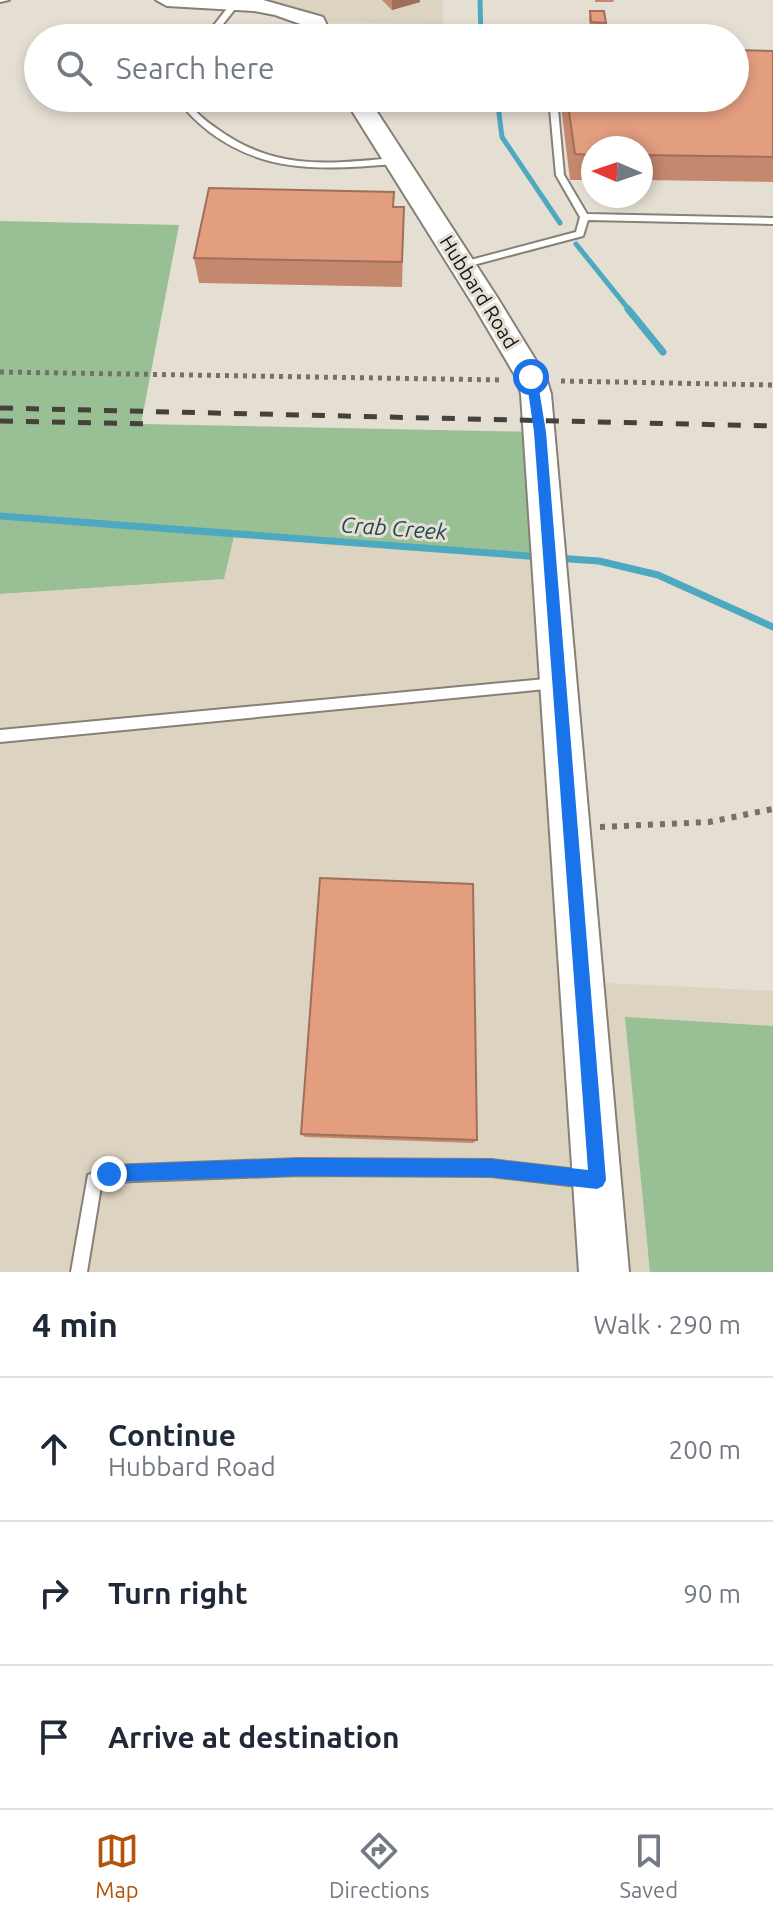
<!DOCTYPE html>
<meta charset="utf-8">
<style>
:root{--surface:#fff;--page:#f2f2f3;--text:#1f2937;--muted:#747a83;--line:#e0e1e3;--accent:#b45309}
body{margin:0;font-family:Ubuntu,sans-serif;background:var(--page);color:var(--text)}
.compass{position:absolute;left:581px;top:136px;width:72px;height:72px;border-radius:50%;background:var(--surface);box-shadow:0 4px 12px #0003;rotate:272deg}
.stop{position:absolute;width:24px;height:24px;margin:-18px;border:6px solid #1a73e8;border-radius:50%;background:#fff}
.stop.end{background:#1a73e8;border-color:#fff;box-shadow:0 2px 8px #0008}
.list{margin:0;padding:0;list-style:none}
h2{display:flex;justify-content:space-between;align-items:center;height:104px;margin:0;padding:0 32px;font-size:34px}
h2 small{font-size:26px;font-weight:400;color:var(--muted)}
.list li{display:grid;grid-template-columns:52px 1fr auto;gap:24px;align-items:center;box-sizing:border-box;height:144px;padding:0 32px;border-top:2px solid var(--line)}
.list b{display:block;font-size:30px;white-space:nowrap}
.list p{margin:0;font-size:26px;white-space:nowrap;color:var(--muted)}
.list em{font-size:26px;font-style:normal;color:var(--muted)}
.icon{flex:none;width:44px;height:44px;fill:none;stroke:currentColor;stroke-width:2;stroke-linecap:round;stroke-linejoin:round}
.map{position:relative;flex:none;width:773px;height:1272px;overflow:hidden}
.search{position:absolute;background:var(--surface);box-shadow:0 4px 12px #0003;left:24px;right:24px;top:24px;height:88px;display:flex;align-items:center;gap:20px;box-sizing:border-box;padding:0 28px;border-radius:44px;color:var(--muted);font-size:30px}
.sheet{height:536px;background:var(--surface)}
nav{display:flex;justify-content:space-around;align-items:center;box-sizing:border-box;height:112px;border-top:2px solid var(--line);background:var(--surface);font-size:22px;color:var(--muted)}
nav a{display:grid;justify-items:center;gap:4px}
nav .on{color:var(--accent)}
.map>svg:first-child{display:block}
.built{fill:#ddd3c1}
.green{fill:#99bf94}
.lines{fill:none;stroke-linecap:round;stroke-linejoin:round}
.stream-far1{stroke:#4ca9bf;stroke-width:5}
.stream{stroke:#4ca9bf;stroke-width:7}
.lane-casing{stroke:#868076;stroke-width:4}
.secondary-casing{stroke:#868076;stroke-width:4}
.path-far1{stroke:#75716a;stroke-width:5;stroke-dasharray:4 5;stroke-linecap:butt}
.path{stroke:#75716a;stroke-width:6;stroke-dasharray:5 7;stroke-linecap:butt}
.lane{fill:#fff;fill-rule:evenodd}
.secondary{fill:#fff;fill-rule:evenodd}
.rail{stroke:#45423c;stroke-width:5;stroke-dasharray:13 13;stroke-linecap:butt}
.wall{fill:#c3886e}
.shaded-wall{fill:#9f6f5a}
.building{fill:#e39e80;stroke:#9f6f5a;stroke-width:2}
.route{fill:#1a73e8}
.labels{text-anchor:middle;stroke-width:6;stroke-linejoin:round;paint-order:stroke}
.street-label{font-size:20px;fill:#15130f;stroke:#e5ded3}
.water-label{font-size:22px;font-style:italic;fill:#224b56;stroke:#e5ded3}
</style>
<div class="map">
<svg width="773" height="1272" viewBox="0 0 773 1272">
<rect width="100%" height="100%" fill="#e5ded3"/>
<g class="built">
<path d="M167,0H443V24L315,22L279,9Z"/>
<path d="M231,532L550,557L583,982L773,991V1272H0V594L224,579Z"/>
</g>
<g class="green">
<path d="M0,221L179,225L141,424L540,432L550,557L235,532L224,579L0,594Z"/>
<path d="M625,1017L773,1026V1272H650Z"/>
</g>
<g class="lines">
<g class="stream-far1">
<path d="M480,0L481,38"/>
<path d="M497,98L502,137L560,223"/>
<path d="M576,244L630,311"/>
</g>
<g class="stream">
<path d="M628,309L663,352"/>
<path d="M0,516L542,557"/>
<path d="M555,558L599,561L658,575L773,627"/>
</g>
<g class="lane-casing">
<g id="lane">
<path d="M0,0H9L0,2Z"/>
<path d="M232,2L239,4L212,38H204Z"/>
<path d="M177,98H185C193,110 204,120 216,128C274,171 327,164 395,158L399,161L395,164C328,169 268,175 211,133C198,123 186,112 177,98Z"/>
<path d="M549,98H557L564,175L587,214L773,218V224L588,220L583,236L462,268L459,267V263L576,232L580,217L556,175Z"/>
<path d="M556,678L560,679L562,683L560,687L556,688L0,742V730Z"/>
<path d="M299,1159L491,1160L586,1171L592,1173L594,1179L592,1185L586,1187L491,1176L299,1175L110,1182L101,1186L87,1272H71L88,1175L109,1166Z"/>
</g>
</g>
<g class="secondary-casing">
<g id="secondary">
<path d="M156,0H263L323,17L333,38H311L306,26L275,15L254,11L167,6Z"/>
<path d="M344,98H368L497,297L546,377L551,394L629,1272H579L521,394L516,377L474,306Z"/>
</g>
</g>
<g class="path-far1">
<path d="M0,372L503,380"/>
<path d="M561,381L773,385"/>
</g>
<path class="path" d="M600,827L709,822L773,809"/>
<use href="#lane" class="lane"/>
<use href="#secondary" class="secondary"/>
<g class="rail">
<path d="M0,408L773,426"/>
<path d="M0,421L156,424"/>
</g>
</g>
<g class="wall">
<path d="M382,0H420V2L392,10Z"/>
<path d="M595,0H614L613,2H595Z"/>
<path d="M590,11L606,23L604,30L590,29L589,18Z"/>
<path d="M773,51V182L641,180V148H593V180H570L560,98H735Z"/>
<path d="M394,207H404L402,287L199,283L194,258Z"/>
<path d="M301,1134L477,1140L473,1143L305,1137Z"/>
</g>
<path class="shaded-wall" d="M392,0H420V2L392,10Z"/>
<g class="building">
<path d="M590,11H604L606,23L591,22Z"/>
<path d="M92,27L156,28L154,38H88Z"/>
<path d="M735,50L773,51V157L641,155V148H593V155L575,154L567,98H735Z"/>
<path d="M209,188L394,192L393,207H404L402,262L194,258Z"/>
<path d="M320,878L473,884L477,1140L301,1134Z"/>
</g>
<path class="route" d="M531,373L537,377L546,432L606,1180L603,1186L597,1189L491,1177L299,1176L109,1182L103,1180L100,1174L103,1167L109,1165L299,1158L491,1159L588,1170L534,432L526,377Z"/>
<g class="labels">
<g class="street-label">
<text transform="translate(479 292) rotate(58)" y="7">Hubbard Road</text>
</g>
<g class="water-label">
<text transform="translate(394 528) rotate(4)" y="8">Crab Creek</text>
</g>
</g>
</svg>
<svg class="compass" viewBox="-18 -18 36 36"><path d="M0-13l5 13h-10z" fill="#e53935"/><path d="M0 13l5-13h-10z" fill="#747a83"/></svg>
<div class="stop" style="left:531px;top:377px"></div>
<div class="stop end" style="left:109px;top:1174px"></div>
<div class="search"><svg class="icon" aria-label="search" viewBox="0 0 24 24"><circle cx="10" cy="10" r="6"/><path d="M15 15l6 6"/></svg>Search here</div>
</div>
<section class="sheet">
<h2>4 min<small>Walk · 290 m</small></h2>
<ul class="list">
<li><svg class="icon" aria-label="ahead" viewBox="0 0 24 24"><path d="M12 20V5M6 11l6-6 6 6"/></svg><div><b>Continue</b><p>Hubbard Road</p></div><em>200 m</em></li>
<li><svg class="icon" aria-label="right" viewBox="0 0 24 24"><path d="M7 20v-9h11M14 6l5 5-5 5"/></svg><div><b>Turn right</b></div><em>90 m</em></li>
<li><svg class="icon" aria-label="arrive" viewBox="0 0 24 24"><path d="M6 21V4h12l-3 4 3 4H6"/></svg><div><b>Arrive at destination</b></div></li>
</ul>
</section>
<nav>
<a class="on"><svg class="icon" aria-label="map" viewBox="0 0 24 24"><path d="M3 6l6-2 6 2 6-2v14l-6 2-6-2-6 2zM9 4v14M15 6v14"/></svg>Map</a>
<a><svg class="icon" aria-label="directions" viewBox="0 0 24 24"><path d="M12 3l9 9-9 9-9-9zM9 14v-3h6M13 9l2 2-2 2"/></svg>Directions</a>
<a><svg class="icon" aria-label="saved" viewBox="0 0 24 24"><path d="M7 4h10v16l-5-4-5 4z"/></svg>Saved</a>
</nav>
